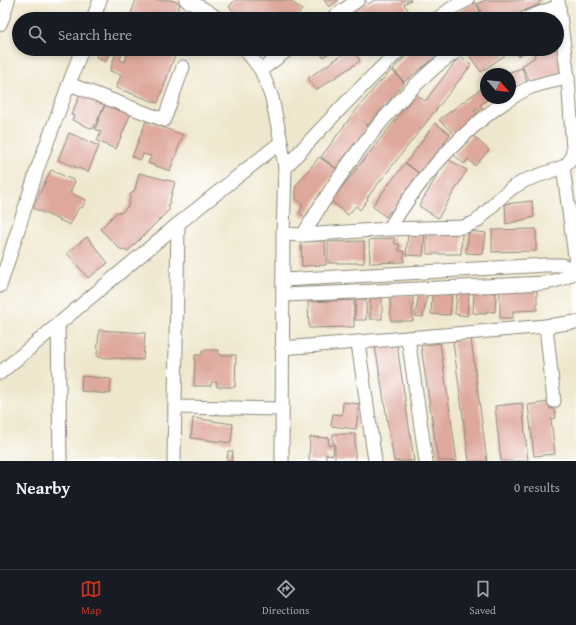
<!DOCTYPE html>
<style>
:root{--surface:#171b24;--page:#20242c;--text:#f1f3f6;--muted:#9ea1a6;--line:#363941;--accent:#c8321e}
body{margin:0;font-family:"Gentium Book Plus",serif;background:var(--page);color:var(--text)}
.compass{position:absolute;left:480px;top:68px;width:36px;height:36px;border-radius:50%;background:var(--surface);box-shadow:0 2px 6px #0003;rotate:118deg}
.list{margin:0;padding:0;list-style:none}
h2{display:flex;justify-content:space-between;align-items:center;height:52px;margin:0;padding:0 16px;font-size:17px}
h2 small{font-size:13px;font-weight:400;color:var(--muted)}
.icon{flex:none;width:22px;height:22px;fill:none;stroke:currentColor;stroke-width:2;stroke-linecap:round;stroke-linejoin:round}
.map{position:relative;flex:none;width:576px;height:461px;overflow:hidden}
.search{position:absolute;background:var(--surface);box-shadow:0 2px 6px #0003;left:12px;right:12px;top:12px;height:44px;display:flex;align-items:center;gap:10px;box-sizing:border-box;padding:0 14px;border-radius:22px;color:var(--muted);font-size:15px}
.sheet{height:108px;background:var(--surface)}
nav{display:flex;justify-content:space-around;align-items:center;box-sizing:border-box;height:56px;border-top:1px solid var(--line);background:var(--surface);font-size:11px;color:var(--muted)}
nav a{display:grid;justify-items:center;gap:2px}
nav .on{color:var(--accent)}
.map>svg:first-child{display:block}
.building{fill:#dea89c}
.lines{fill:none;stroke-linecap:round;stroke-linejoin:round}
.minor-casing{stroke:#8d897c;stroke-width:15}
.minor{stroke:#fff;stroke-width:13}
</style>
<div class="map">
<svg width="576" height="461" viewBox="0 0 576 461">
<rect width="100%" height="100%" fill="#fff"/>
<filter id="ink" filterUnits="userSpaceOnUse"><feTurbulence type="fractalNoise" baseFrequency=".025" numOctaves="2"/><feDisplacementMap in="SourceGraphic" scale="8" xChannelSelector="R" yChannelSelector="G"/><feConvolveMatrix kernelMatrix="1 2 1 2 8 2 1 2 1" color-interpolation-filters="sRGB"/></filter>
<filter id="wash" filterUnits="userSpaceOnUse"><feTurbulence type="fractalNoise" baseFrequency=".012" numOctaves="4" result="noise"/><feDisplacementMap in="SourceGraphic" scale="16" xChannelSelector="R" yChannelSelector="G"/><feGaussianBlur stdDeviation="0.9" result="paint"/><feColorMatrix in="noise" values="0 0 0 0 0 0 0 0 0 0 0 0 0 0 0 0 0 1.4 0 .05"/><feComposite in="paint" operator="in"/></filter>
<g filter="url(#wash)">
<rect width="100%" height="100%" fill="#efe7cd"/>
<g id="blocks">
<g class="building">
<path d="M136,0H171L180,3L175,19H129Z"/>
<path d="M235,0H290L302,10L294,19H242L229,7Z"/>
<path d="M324,0H339L329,7Z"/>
<path d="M375,0H411L404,4L414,19H339L366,1L368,4Z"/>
<path d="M486,0H543L539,2V5L525,10L526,14L512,19H483L478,3Z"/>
<path d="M476,3L483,19H449L470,4Z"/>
<path d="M99,49H118L116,52L111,50L105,62L96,57Z"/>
<path d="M129,49H177L158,103L116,88L121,75L110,71L116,52L122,54L120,60L125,62Z"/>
<path d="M318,49H335L323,57Z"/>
<path d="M338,49H353L360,61L316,90L308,78L342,55Z"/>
<path d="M413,49H447L450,53L446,57L442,52L404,82L393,69Z"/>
<path d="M477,49H501L505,55L481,72L469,55Z"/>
<path d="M514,49H558L563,71L541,81L530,82L522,66L535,57L533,49L517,56Z"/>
<path d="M460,56L471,65L367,198L368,199L360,210L356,206L348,215L331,201L416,94L425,101Z"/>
<path d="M522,68L527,83L511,88L510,86V74H504Z"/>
<path d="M392,70L404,83L368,125L363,121L368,126L336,168L321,157L353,114L377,85Z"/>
<path d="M486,85V98H489L480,105L485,111L482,114L477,108L474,110L478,116L455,135L439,120Z"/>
<path d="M81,93L105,104L93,129L72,120L74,116L71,115Z"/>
<path d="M106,103L131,113L116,149L97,141L101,132L95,129Z"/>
<path d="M146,121L183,135L170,171L148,163L151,156L143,154L141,160L132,157Z"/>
<path d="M435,123L450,134L443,144L446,145L440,153L438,152L422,175L406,163Z"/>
<path d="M69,133L99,146L88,172L58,160Z"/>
<path d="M472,135L489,150L475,166L468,159L464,164L454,155Z"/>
<path d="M319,157L336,169L305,217L299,213L303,205L296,199V186Z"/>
<path d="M447,159L467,170L438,218L419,206Z"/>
<path d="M405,163L422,176L419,179L416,177L412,182L414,183L409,193L405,191L402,195L405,197L393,213L390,211L386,217L372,206Z"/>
<path d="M51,170L75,181L70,193L86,200L82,208L79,207L70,225L33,208Z"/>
<path d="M139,173L175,182L168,207L170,209L128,251L120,249L100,229L117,212L121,213L128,206L131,194L135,190Z"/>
<path d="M532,201L534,217L506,224L505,204Z"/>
<path d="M536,229V251L492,252V230Z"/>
<path d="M469,231L486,233L483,254L466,253Z"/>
<path d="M427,232L462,233L461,254H427Z"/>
<path d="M408,233L425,234L423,256L406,255Z"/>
<path d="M87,237L108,263L88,278L67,253Z"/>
<path d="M394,238L395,244H399V251H404V262L370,263L369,240Z"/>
<path d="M325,241L326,265L302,266L301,242Z"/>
<path d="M364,241V263H328V242Z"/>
<path d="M500,289H537V310L513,311V318H500Z"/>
<path d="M457,292L469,293L467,316L455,314Z"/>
<path d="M474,292L486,293V292L496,293L495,312L487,311L486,314L473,313Z"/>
<path d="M419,294L427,296L423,317L415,316Z"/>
<path d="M432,294L452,295L450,315L431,314Z"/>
<path d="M413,295V321H391L390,296Z"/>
<rect x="370" y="297" width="12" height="22"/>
<path d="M356,299H366V320H355Z"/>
<path d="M354,300V327L309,328L308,302Z"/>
<path d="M99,330L145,333L143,360L97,357Z"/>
<path d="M471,339L487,461H469L453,342Z"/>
<path d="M440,343L457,461H438L421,346Z"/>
<path d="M397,345L414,461H394L375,346Z"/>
<path d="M202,350H219V355H236L235,387H217V382H211V386H194L195,355H202Z"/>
<path d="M82,376L111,379L110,394L81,391Z"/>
<path d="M343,402L359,404L356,429L331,426L333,414L342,415Z"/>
<path d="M549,402L550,409H554L556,418L551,419L555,454L534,456L528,405Z"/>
<path d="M522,403L528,461H501L495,406Z"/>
<path d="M193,418L233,424L231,443L191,438Z"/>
<path d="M333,434H355V461H335V443H333Z"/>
<path d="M310,437L329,438L328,445H334L333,455L326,454V461H309Z"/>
<path d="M228,451H233L232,461H227Z"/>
</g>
</g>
</g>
<g filter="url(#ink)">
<use href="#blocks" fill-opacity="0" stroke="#8d897c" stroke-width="1"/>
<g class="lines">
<g class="minor-casing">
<g id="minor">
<path d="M186,0C197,5 209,11 218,19"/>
<path d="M93,19L100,0"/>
<path d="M331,19L358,0"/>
<path d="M437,19L452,8L467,0"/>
<path d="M524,19L559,6"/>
<path d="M0,24L3,17L8,0"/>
<path d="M245,49L261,70L272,98L281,142L285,168L283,234L282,461"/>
<path d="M261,70L289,49"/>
<path d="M69,84L164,120L183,67"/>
<path d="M563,167L576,263"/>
<path d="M285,168C322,127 360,87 401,49"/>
<path d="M389,229C416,184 450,144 491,112C502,104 514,95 527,89C540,83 554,81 568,78"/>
<path d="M283,234L303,235L389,229L463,227L476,222L500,198L512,188L526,180L563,167C570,163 573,157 573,149L568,78L558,0"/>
<path d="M303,235C337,176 381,114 433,69C442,61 452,55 460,49"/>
<path d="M283,280L545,265H562L576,270"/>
<path d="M0,286L38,167L82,49"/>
<path d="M283,295L332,293L545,283C557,281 567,278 576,271"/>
<path d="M58,324L60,461"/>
<path d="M546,326L554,401"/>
<path d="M358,343L375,461"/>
<path d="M282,348L408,338"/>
<path d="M0,373L178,224L281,142"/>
<path d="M175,407L282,409"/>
<path d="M174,461L178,224"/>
<path d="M426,461L408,338L546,326L576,322"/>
</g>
</g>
<use href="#minor" class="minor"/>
</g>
</g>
</svg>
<svg class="compass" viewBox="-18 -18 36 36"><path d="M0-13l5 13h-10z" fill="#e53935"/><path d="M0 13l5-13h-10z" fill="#9ea1a6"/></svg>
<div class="search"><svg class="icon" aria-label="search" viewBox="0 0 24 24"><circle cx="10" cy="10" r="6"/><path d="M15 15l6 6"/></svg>Search here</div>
</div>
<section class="sheet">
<h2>Nearby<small>0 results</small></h2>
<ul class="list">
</ul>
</section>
<nav>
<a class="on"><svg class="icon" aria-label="map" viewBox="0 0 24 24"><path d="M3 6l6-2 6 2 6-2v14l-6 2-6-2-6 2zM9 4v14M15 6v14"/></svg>Map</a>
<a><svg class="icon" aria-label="directions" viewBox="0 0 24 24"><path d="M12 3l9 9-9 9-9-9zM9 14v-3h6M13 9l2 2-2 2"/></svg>Directions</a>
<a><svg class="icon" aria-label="saved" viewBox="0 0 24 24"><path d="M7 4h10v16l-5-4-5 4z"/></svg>Saved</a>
</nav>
